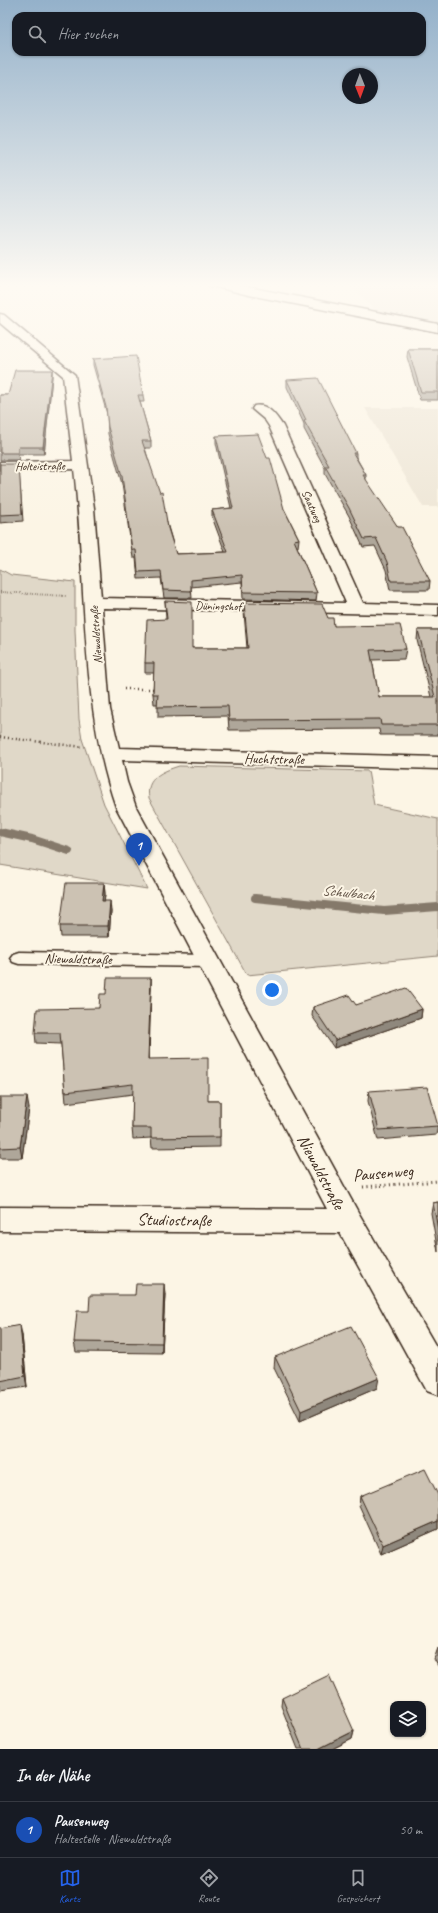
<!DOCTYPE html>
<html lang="de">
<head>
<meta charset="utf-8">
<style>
  body { margin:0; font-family:Caveat,sans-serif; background:#242831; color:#f1f3f6 }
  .controls { position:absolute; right:12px; bottom:12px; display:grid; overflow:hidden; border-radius:8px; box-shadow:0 1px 3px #0004 }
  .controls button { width:36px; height:36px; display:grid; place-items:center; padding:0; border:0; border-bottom:1px solid #363941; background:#171b24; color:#f1f3f6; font:20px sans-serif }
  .compass { position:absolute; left:342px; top:68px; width:36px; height:36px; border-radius:50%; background:#171b24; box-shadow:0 1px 3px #0004; rotate:179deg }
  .you { position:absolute; left:272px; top:990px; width:14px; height:14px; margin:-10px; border:3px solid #fff; border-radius:50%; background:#1a73e8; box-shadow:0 0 0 6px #1a73e833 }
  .badge { display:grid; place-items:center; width:26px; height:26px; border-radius:50%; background:#2563eb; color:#fff; font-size:13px; font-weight:700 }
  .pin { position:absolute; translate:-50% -33px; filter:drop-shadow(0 1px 2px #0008) }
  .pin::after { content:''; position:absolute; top:21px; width:14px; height:12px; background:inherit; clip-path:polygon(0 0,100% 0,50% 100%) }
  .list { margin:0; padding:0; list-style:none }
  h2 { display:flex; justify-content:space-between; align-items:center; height:52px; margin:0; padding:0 16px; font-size:17px }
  h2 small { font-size:13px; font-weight:400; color:#9ea1a6 }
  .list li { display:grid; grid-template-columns:26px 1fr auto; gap:12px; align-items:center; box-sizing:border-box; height:56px; padding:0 16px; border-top:1px solid #363941 }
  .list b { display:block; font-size:15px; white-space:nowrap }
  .list p { margin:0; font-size:13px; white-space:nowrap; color:#9ea1a6 }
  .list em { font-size:13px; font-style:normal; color:#9ea1a6 }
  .icon { flex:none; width:22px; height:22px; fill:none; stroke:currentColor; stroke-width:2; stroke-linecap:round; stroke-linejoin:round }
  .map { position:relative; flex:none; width:438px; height:1749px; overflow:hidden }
  .search { position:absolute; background:#171b24; box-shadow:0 1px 3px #0004; left:12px; right:12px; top:12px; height:44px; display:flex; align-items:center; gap:10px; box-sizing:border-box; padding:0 14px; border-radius:12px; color:#9ea1a6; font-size:15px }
  .sheet { height:108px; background:#171b24 }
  nav { display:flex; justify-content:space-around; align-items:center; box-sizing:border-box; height:56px; border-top:1px solid #363941; background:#171b24; font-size:11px; color:#9ea1a6 }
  nav a { display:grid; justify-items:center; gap:2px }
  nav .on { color:#2563eb }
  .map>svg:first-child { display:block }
</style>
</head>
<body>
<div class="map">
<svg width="438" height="1749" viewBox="0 0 438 1749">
  <rect width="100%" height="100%" fill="#fcf5e5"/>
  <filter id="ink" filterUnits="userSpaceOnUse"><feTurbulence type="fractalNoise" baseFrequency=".025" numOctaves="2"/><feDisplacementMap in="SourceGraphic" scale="8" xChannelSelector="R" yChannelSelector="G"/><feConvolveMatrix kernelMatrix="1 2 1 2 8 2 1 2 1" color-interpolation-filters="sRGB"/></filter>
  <g filter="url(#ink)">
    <path fill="#eee6d6" d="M349,283H438V323L378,314Z
      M365,408H438V507H423Z"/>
    <path fill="#e0d8c8" stroke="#8e8173" d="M0,569L11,575L75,582V630L79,719L82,739L104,804L147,889L0,865Z
      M179,766L368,771L374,805L438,819V956L247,975L149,798C145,778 163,771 179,766Z"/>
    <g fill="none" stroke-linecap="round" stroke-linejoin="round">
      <path stroke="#85796b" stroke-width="8" d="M0,832L32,839L69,851
        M255,898L384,911L438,907"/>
      <g stroke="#3b2a1e" stroke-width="3">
        <path id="lane" d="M19,952L210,955L216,957L219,961L216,965L210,967L19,964L13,962L10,958L13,954Z"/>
      </g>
      <g stroke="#3b2a1e" stroke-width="3">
        <path id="street" d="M207,283H227L438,324V332L249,295L208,285Z
          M0,314L4,315L75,375L94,508L101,598L346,603L269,426L265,420L252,409L254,406C268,403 276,416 283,426L363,603L438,605V615L102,608L110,709L119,748L438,757V769L122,760L127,782L136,807L358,1212L438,1350V1395L427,1391L340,1233L0,1231V1207L327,1209L116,807C79,702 87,581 74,469L0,470V462L73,461L63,376L0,323Z"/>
      </g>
      <path stroke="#3b2a1e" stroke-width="2" stroke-dasharray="0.5 2" stroke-linecap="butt" d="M0,592L67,596"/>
      <path stroke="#3b2a1e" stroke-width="2.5" stroke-dasharray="1 3" stroke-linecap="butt" d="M124,689H154
        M0,737L83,747"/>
      <path stroke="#3b2a1e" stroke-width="3" stroke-dasharray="1 3.5" stroke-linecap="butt" d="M363,1187L438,1181"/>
      <use href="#lane" fill="#fcf5e5" fill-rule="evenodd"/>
      <use href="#street" fill="#fcf5e5" fill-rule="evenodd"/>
    </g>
    <path fill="#afa79a" stroke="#3b2a1e" d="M408,349H438V400H420L407,357Z
      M93,359L143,395L144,402H140L151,441V448H145L176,554L225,552L212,517V510L231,508L216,443V436L284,509L299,539L298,547H297L317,593L316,601L243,599L242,582L191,587L192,598H164L161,578L138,579L136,558H133L122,484L108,434L107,414L93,365Z
      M52,370V377L44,454H18L19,460H0V395H8Z
      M287,380L356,453V457L366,475V480L430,581L429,590H390L386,570L375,546L363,547L349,516L325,474V468L304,429V424L287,387Z
      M0,464L19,471L23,521L0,523Z
      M165,601L192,648H247L244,612V603L328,618L334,626L406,649L404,659L372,660L379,697H431L417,640L418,630H438V735H380L379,729L229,730L228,716L158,717V704H154L153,694L154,673H145V663L166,619Z
      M104,883L105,894L104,901L111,911L109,937H61L60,926Z
      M151,978V988L149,1059L208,1101H220V1147L152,1148L151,1138L133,1139L132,1128L133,1094L66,1103L61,1044L36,1043L35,1033L99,1008L106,994Z
      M356,1005L422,1009L421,1018L334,1048L312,1016L313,1007Z
      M369,1091L438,1126L436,1135L378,1140L368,1101Z
      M0,1097L29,1108L22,1158H0Z
      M438,1202V1252L431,1213L433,1203Z
      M165,1294L162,1353L76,1352L74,1342L89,1311L135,1295Z
      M0,1329L22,1335L27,1387L0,1391Z
      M275,1357L377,1388L300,1421L274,1368Z
      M438,1495V1529L381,1554L359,1505L360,1496Z
      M438,1648V1666L434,1659Z
      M282,1698L354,1731L352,1739L332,1749H298L281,1706Z"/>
    <path fill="#8f887d" stroke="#3b2a1e" d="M52,370V377L44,454L43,447Z
      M104,883L105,894L103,912L102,901Z
      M110,901L111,911L109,937L108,926Z
      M151,978V988L148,1069V1059Z
      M422,1009L421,1018L334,1048L335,1040Z
      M27,1097L29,1108L22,1158L20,1147Z
      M164,1284L165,1294L162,1353V1343Z
      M20,1325L22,1335L27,1387L25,1376Z
      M379,1378L377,1388L300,1421L301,1411Z
      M438,1521V1529L381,1554L383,1545Z
      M354,1731L352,1739L332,1749H318Z"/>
    <path fill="#ccc2b3" stroke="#3b2a1e" d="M408,349H438V392H421Z
      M136,356L143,395H138L151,441H142L160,493L162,492L168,528L176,554L228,552L212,510L233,508L216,436L258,434L267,458H270L284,509L299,539L294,540L317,593L243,592L242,575L191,580V591L163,590L161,571L138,572L136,550H132L122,476L108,427L106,407L93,359Z
      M15,370H52L43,447H18V453H0V395H8Z
      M318,378L356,453H353L366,475H363L398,527H402L430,581H391L387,562L376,538L364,539L349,508L325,466H329L304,421L306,420L287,380Z
      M0,464H19L22,514L0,515Z
      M165,601L192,602V648H248L244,603L322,604L328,618H333L334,626L400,625L406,649L370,650L379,697H435L418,630H438V725H381L380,719L229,720L228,706L157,707L158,694H153L154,663H145L147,620L167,619Z
      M66,883H104L102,901H110L108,926H60Z
      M107,978H151L148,1059L208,1058V1101H220V1137L151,1138V1128H132L133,1084L65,1092L60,1033H35L37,1009L99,1008L100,994H106Z
      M406,988L422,1009L335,1040L313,1007L349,995L356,1005Z
      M427,1087L438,1126L379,1130L369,1091Z
      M0,1097H27L20,1147L0,1148Z
      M438,1202V1230L433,1203Z
      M136,1284H164L162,1343L74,1342L77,1311H89L90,1295H135Z
      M20,1325L25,1376L0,1381V1329Z
      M351,1326L379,1378L301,1411L275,1357Z
      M425,1469L438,1495V1521L383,1545L360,1496Z
      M329,1675L354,1731L318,1749H303L282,1698Z"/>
  </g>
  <linearGradient id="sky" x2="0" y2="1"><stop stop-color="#94b1ca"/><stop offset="0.54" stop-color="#fefaf3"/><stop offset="1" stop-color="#fefaf3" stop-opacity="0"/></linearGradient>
  <rect width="438" height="528" fill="url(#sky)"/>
  <g text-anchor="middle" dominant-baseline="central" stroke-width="4" stroke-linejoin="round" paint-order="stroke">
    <g font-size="12" fill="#3b2a1e" stroke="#fcf5e5">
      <text transform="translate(40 466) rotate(-1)">Holteistraße</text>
      <text transform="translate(312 506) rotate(66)">Saatweg</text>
      <text transform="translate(218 606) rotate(1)">Düningshof</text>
      <text transform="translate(96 635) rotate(-94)">Niewaldstraße</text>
    </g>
    <g font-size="14" fill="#3b2a1e" stroke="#fcf5e5">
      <text transform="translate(274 759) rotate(1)">Huchtstraße</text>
      <text transform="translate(78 959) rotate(1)">Niewaldstraße</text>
    </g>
    <g font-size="15" font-style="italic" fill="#605144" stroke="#fcf5e5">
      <text transform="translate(348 893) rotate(6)">Schulbach</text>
    </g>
    <g font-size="17" fill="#3b2a1e" stroke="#fcf5e5">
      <text transform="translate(321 1172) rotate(62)">Niewaldstraße</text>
      <text transform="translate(383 1173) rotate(-5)">Pausenweg</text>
      <text transform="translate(174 1220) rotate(1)">Studiostraße</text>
    </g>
  </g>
</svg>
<div class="controls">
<button><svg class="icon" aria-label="layers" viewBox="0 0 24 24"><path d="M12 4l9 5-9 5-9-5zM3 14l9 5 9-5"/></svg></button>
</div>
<svg class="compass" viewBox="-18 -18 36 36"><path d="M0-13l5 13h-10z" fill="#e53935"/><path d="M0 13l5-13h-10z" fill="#9ea1a6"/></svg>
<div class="you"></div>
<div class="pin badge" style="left:139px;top:866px;background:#1a4fb4">1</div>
<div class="search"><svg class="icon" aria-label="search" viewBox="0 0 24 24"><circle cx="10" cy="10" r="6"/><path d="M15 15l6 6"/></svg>Hier suchen</div>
</div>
<section class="sheet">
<h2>In der Nähe<small></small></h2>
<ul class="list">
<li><span class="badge" style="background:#1a4fb4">1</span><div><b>Pausenweg</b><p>Haltestelle · Niewaldstraße</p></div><em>50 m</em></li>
</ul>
</section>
<nav>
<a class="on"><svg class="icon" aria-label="map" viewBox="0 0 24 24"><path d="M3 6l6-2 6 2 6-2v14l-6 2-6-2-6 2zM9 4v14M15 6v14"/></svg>Karte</a>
<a><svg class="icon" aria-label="directions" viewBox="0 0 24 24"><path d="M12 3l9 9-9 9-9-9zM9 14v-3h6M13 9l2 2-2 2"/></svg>Route</a>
<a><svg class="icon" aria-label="saved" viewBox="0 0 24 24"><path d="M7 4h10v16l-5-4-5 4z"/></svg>Gespeichert</a>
</nav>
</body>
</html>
